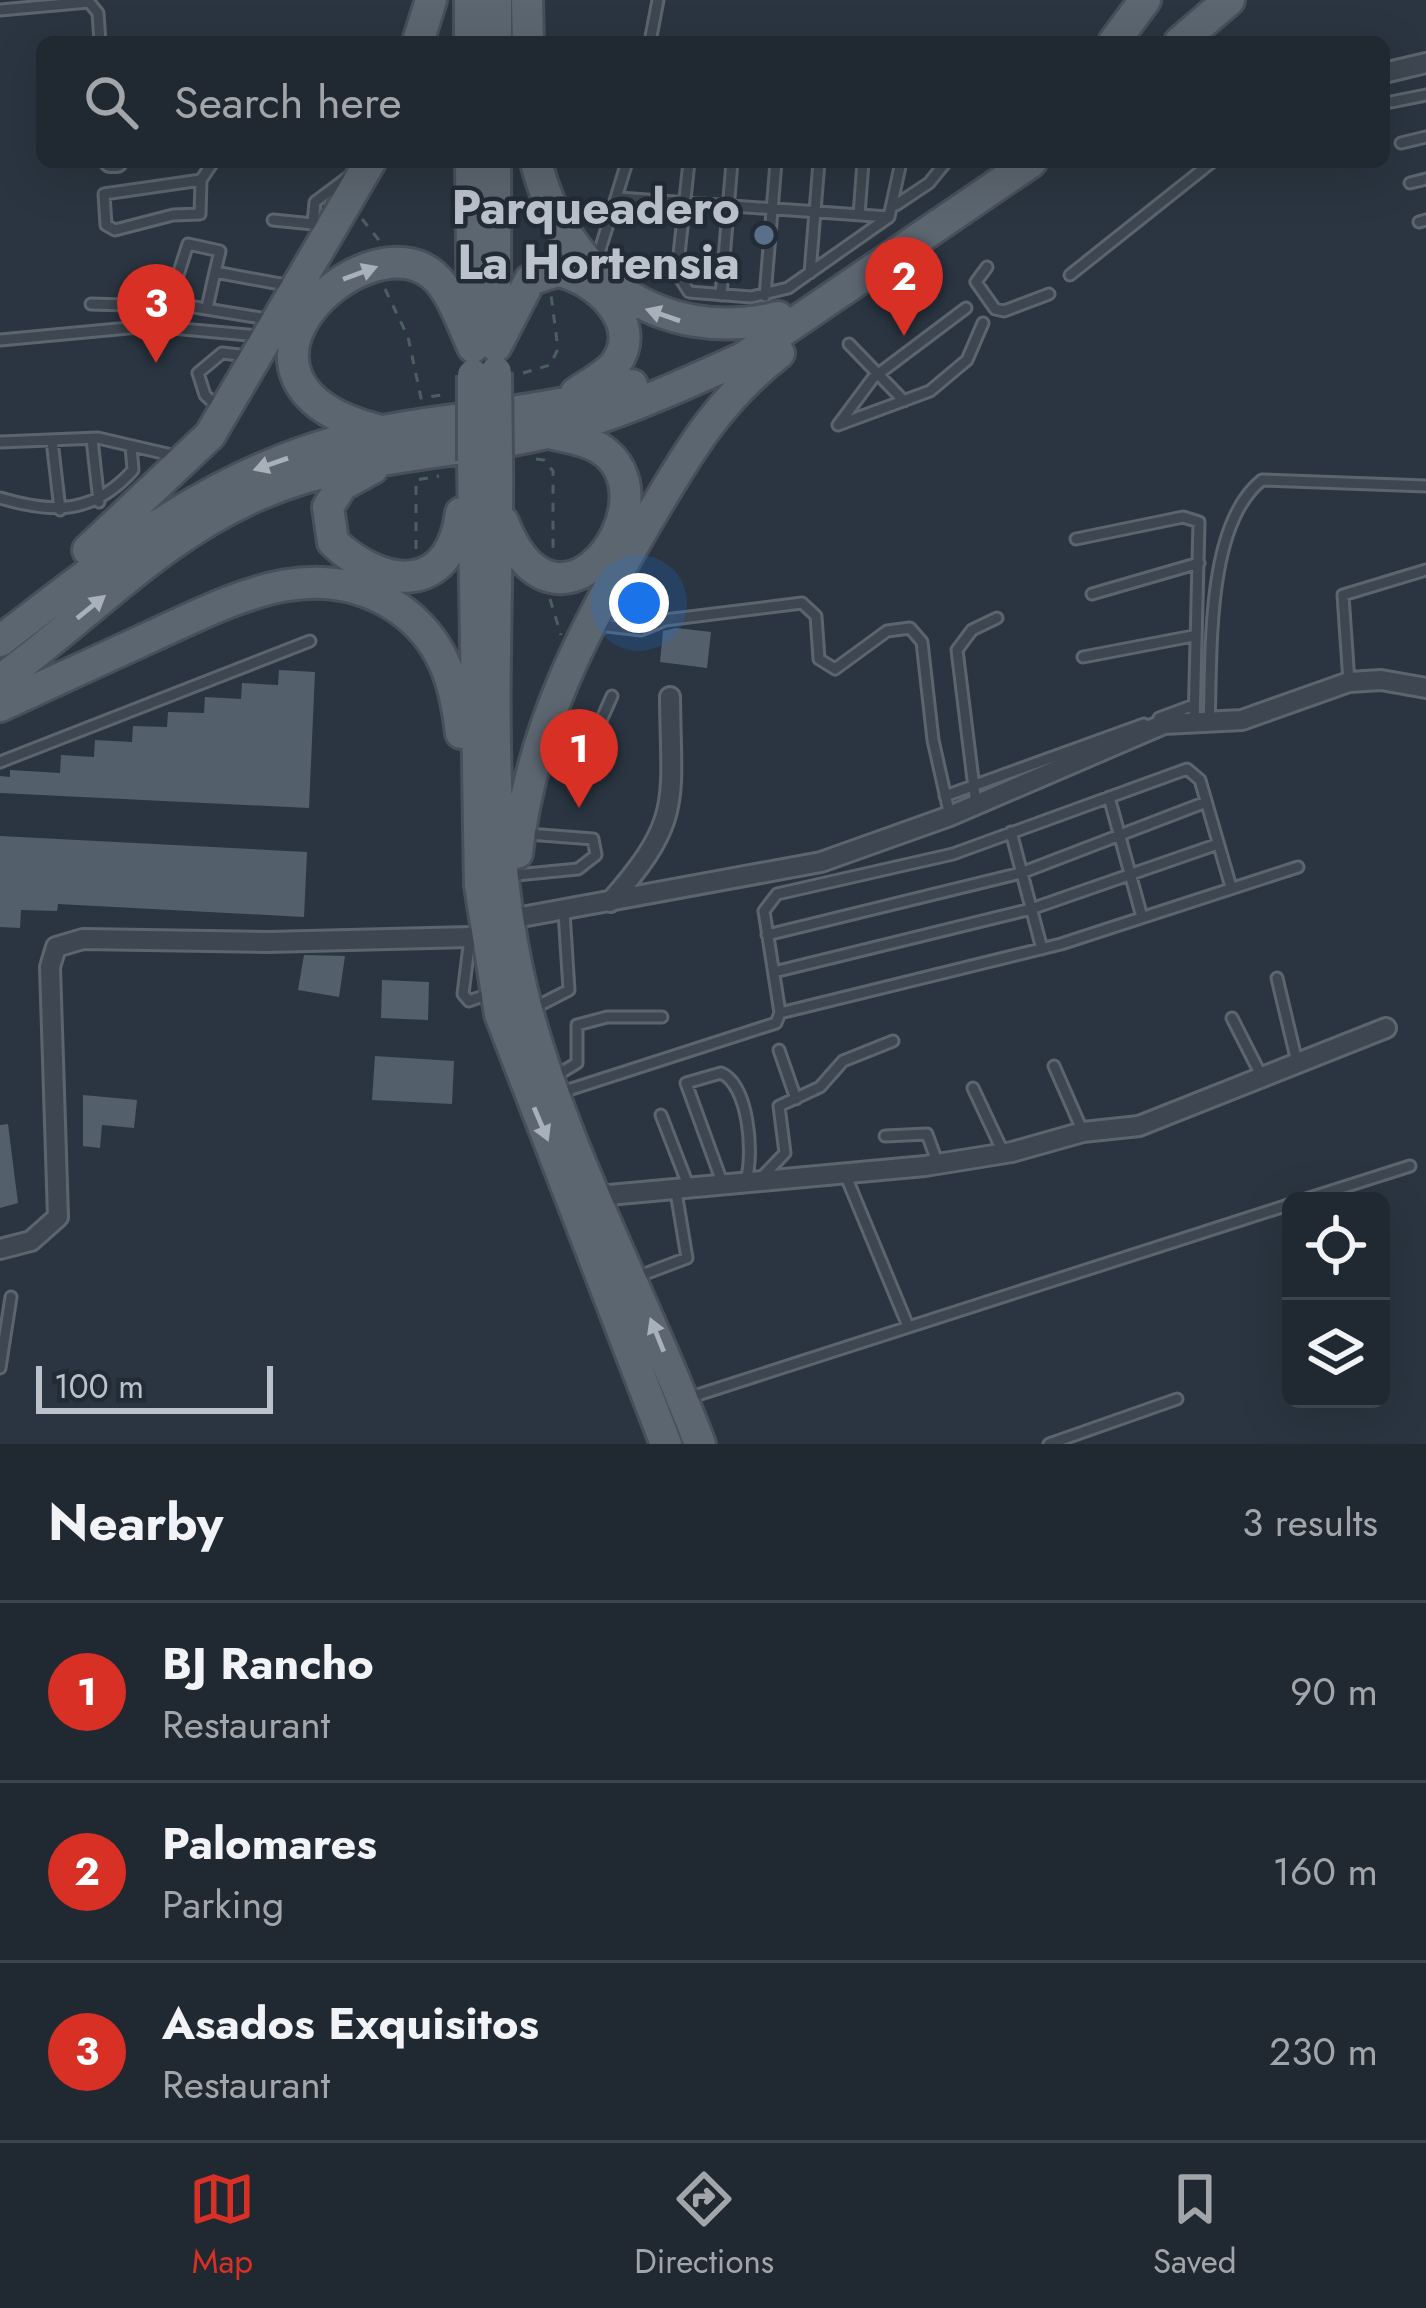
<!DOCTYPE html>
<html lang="en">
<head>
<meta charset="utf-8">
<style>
  body { margin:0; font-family:Jost,sans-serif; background:#283039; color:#f1f3f6 }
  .controls { position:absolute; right:36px; bottom:36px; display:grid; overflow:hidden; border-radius:18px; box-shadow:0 12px 48px #0002 }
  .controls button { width:108px; height:108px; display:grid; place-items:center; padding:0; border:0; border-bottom:3px solid #3d444d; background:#202831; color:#f1f3f6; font:60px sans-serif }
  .scale { position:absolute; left:36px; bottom:30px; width:237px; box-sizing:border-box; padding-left:12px; border:6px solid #bbc2cb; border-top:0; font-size:33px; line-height:42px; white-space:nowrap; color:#bbc2cb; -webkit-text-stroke:9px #222c36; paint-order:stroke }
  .you { position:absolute; left:639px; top:603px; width:42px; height:42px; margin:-30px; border:9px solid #fff; border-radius:50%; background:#1a73e8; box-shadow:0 0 0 18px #1a73e833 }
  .badge { display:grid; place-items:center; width:78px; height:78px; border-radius:50%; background:#d93025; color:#fff; font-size:39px; font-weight:700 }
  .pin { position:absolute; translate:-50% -99px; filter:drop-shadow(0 3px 6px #0008) }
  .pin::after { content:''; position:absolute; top:63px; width:42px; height:36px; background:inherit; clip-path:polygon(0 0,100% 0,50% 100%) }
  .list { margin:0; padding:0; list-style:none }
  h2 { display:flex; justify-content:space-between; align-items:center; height:156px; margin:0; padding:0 48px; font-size:51px }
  h2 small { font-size:39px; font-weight:400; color:#a2a6ab }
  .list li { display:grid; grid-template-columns:78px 1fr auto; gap:36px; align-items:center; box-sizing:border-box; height:180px; padding:0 48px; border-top:3px solid #3d444d }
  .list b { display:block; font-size:45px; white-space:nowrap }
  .list p { margin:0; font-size:39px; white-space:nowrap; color:#a2a6ab }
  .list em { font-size:39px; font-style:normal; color:#a2a6ab }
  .icon { flex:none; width:66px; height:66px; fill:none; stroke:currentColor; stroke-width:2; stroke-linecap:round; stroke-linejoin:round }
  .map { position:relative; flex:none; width:1426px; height:1444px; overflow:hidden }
  .search { position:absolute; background:#202831; box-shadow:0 12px 48px #0002; left:36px; right:36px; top:36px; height:132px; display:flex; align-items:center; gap:30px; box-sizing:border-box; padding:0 42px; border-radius:18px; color:#a2a6ab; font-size:45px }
  .sheet { height:696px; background:#202831 }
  nav { display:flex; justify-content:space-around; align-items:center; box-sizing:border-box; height:168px; border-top:3px solid #3d444d; background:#202831; font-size:33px; color:#a2a6ab }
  nav a { display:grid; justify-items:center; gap:6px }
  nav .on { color:#d93025 }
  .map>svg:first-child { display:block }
</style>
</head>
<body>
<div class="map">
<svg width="1426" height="1444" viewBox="0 0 1426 1444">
  <rect width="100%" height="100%" fill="#2a3541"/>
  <path fill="#53606b" d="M676,628L711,632L707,668L660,662L663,631Z
    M279,670L315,672L309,808L0,793V776L10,777V770L60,773L61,755L94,757L95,740L132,742L133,726L167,727L168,712L204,713L205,697L241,699L242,683L278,685Z
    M0,836L307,852L304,917L58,904L57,911L21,910L20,928L0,927Z
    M304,955L345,956L339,997L298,990Z
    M382,980L429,982L428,1020L381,1018Z
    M375,1056L454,1061L452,1104L372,1100Z
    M83,1095L137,1100L134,1128L102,1125L100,1148L83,1146Z
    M8,1124L18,1203L0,1208V1125Z"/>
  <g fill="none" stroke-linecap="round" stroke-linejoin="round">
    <g stroke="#5c656e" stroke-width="15">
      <path id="service" d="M0,10L89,2L98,13L100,42
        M650,42L658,0
        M1391,102L1426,95
        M1401,143L1426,137
        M689,162L677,273L689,292L751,297L788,288L889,217
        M201,180L104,194L106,225L115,230L173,215L200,214L201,180L213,162
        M1410,183L1426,179
        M619,198L889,217L901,162
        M896,205L929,183L946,162
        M859,215L863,162
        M273,220L313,224
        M1419,222L1426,220
        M324,229L313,224L315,202L351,175
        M596,263L627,162
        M987,267L976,282L995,309L1004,311L1049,294
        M810,273L819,162
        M1070,275L1212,162
        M721,295L732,162
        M765,296L776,162
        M91,304L194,307L273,320
        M168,306L188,244L220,251L215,272
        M207,308L215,272L291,286
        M966,308L873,378L838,425L930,391L967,360L983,323
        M0,340L150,326L258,336
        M849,344L904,401
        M221,410L205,395L198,373L222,353L248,356
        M92,439L99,502
        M52,440L60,510
        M0,442L98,438L180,457
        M0,498C54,514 94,514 133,470L131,446
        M1076,539L1183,517L1199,522L1194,723
        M1092,594L1199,563
        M598,625L641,630L665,620L802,603L816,616L819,659L835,669L887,631L910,628L922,642L933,740L950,816
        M1083,657L1193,636
        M1349,682L1343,595L1426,570
        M553,715L600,723L612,696
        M1159,718L1194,705
        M1209,723C1212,655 1205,525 1262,480L1426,486
        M0,762L310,641
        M945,796L1144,724
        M1109,797L1142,917
        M976,804L957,650L972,630L997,618
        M1011,832L1042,949
        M516,875L578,869L596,855L593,839L528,834
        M767,935L1021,873L1206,802
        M470,938L463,994L469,1001L486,995
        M774,972L1031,909L1218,844
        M1277,978L1297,1062
        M532,1009L569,990L564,912
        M780,1013L1061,944L1298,867
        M1232,1018L1262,1077
        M779,1050L796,1099
        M1054,1066L1083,1132
        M552,1078L577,1063V1025L607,1017H662
        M973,1088L1004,1154
        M559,1093L776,1023L780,1013L764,911L777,894L953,854L1187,769L1200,780L1231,887
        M661,1115L688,1185
        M885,1136L927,1134L938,1164
        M845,1174L908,1326
        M762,1177L785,1153L779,1106L820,1087L843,1061L893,1041
        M722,1182L686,1083L721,1073C749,1085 754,1154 746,1180
        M1300,1201L1410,1166
        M634,1278L687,1258L675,1186
        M0,1368L11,1297
        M685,1399L1291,1204
        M1049,1444L1177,1399"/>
    </g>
    <g stroke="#5c656e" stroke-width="24">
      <path id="minor" d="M1384,73L1426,63
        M110,162H117
        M610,902C683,819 671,803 670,697
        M516,918L821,862L950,816L1164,724L1242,720L1349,682L1381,680L1426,688
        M598,1196L925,1166L1012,1152L1083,1132L1139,1126L1386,1028
        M0,1249L31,1241L58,1217L50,967L56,947L83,939L267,942L471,937"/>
    </g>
    <g stroke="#47505a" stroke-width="36">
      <path id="primary" d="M470,0V42
        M527,0L528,42
        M418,42L431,0
        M496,42V0
        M1114,42L1145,0
        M1180,42L1229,0
        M471,162L473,336
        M495,162V330
        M536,162C564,276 663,346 778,317
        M496,346L530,280L557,271C594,277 645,322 616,363C607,375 589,384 576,393
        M377,430C190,381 363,217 433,275C452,291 462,324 473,347
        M473,461L480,885L500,1014L666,1444
        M497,461C499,642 479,837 528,1014C569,1161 646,1301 700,1444
        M373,468L342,485L328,507L333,542C384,590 450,595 461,513
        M503,522C557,660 671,507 606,453C591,440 565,437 545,432
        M88,550L210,435L370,162
        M0,641C106,560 204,479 336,442C432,415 537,418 632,385
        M0,680C87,618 160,536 260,494C345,457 438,455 528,437C603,422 674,389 743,358L1031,162
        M0,706C50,683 100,660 150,637C230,601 315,552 398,608C443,639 455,681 461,733
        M517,853C531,730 582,632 644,527C685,458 714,404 779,353"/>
    </g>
    <path stroke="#4c5f60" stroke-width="3" stroke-dasharray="9 9" stroke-linecap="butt" d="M362,219L382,244
      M385,289L408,337L421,398L442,395
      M523,373L550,365L558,349L551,295
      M536,459L544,460L553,471V553
      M416,549V480L439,476
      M550,599L561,635"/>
    <use href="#service" stroke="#3e4751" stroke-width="9"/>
    <use href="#minor" stroke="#3e4751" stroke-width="18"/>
    <use href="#primary" stroke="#5c6670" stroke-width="30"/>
    <g stroke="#47505a" stroke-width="36" stroke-linecap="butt">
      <path id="primary-bridge" d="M496,372L497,461
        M473,375V461"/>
    </g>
    <use href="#primary-bridge" stroke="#5c6670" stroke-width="30"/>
  </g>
  <defs><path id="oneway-solid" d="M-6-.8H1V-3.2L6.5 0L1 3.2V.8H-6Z" transform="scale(3)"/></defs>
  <g fill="#a8b0b9">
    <use href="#oneway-solid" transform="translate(360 273) rotate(-20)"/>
    <use href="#oneway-solid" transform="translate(663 315) rotate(-161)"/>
    <use href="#oneway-solid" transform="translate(271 464) rotate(161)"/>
    <use href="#oneway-solid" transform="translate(91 607) rotate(-39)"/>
    <use href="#oneway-solid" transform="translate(541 1124) rotate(67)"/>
    <use href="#oneway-solid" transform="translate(657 1335) rotate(-112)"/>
  </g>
  <circle fill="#5c6f8a" stroke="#222c36" stroke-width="4.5" cx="764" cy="235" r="12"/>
  <g text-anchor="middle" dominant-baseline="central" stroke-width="9" stroke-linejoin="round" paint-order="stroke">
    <g font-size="48" font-weight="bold" fill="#bbc2cb" stroke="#222c36" text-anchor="end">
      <text x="740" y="207">Parqueadero<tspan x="740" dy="55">La Hortensia</tspan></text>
    </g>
  </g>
</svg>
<div class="controls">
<button><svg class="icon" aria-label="locate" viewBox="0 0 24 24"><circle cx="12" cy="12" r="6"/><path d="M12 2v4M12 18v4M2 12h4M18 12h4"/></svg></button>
<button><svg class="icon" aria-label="layers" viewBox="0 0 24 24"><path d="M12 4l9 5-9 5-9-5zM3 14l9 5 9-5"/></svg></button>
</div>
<div class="scale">100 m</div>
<div class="you"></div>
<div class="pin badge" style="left:579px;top:808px">1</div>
<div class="pin badge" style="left:904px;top:336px">2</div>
<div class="pin badge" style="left:156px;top:363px">3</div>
<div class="search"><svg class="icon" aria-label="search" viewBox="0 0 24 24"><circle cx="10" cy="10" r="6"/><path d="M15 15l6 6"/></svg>Search here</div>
</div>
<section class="sheet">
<h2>Nearby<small>3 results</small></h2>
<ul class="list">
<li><span class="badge">1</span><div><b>BJ Rancho</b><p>Restaurant</p></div><em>90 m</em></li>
<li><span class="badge">2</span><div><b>Palomares</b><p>Parking</p></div><em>160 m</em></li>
<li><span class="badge">3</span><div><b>Asados Exquisitos</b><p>Restaurant</p></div><em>230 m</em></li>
</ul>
</section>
<nav>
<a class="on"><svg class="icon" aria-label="map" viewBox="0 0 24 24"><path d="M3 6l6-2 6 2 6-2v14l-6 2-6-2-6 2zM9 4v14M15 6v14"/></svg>Map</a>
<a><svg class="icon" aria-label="directions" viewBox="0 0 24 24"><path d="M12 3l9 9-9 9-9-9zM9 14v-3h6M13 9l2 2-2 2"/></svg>Directions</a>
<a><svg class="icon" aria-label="saved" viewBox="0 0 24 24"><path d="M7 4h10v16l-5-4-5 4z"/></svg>Saved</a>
</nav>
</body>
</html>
